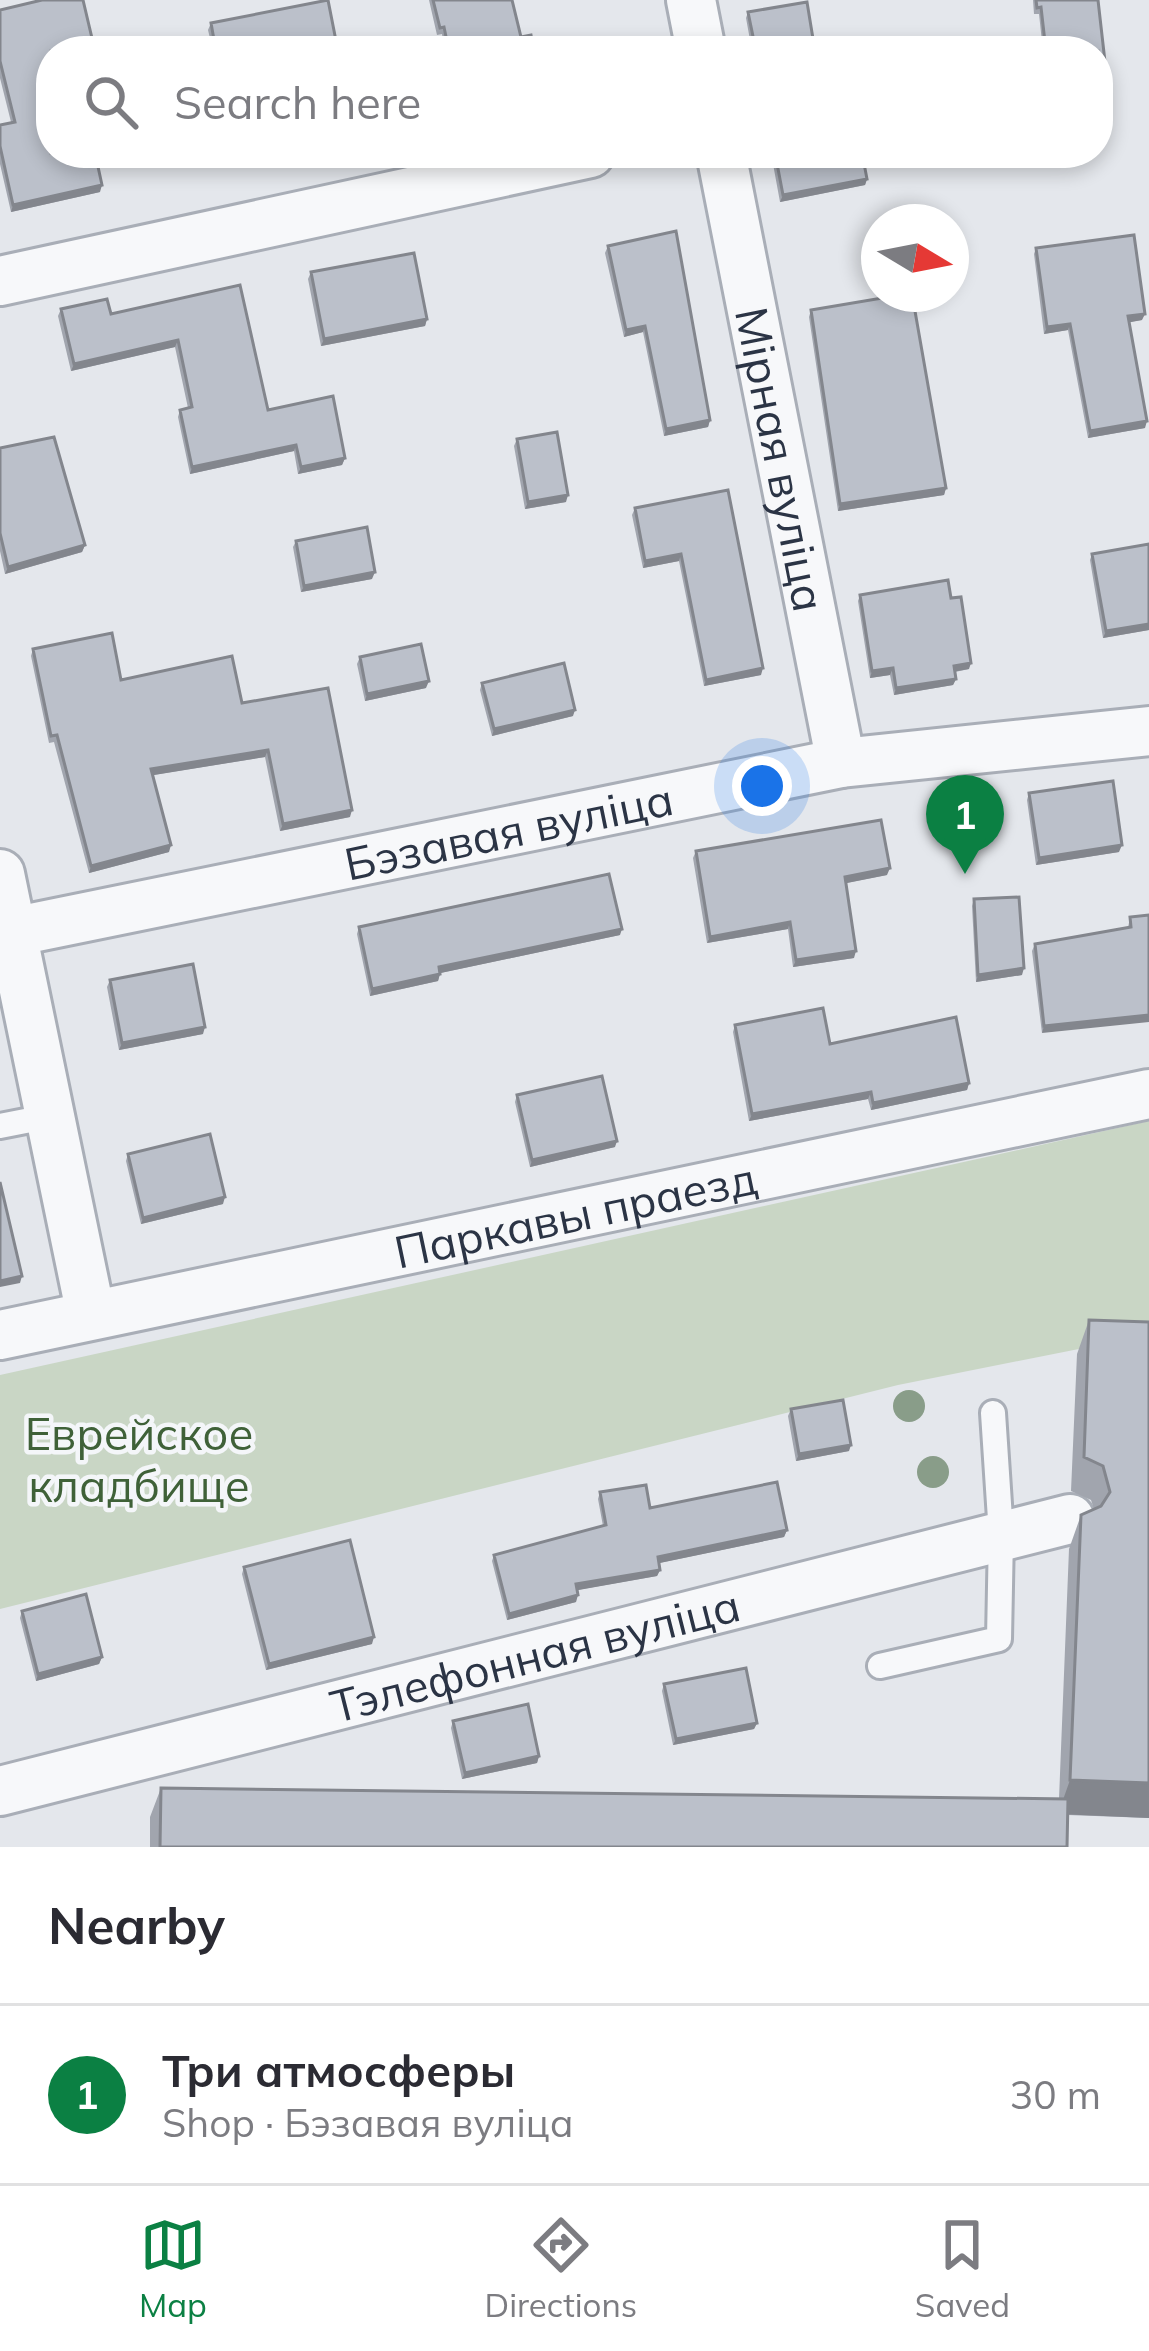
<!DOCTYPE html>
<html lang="en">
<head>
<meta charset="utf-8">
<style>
  body { margin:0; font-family:Mulish,sans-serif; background:#f7f7f7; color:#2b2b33 }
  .compass { position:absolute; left:861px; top:204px; width:108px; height:108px; border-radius:50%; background:#fff; box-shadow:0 6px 18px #0003; rotate:100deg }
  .you { position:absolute; left:762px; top:786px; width:42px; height:42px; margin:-30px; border:9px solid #fff; border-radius:50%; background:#1a73e8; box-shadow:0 0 0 18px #1a73e833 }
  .badge { display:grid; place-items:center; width:78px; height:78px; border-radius:50%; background:#0b8043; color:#fff; font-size:39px; font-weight:700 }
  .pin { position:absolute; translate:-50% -99px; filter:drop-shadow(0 3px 6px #0008) }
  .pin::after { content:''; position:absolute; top:63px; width:42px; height:36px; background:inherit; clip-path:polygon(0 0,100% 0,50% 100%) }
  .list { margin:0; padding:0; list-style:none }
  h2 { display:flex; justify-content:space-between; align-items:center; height:156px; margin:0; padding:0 48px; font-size:51px }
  h2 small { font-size:39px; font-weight:400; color:#7c7c81 }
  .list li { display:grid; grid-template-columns:78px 1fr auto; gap:36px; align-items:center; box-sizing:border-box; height:180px; padding:0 48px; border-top:3px solid #e1e1e2 }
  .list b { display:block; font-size:45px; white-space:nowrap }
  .list p { margin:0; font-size:39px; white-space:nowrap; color:#7c7c81 }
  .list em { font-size:39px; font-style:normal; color:#7c7c81 }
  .icon { flex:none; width:66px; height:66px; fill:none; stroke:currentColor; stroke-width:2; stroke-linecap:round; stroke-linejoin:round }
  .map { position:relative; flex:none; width:1149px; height:1847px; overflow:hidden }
  .search { position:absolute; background:#fff; box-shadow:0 6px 18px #0003; left:36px; right:36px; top:36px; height:132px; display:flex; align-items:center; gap:30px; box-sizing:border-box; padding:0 42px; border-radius:48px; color:#7c7c81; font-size:45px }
  .sheet { height:336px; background:#fff }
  nav { display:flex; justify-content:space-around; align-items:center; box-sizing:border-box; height:168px; border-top:3px solid #e1e1e2; background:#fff; font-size:33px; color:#7c7c81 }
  nav a { display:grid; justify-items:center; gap:6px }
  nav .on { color:#0b8043 }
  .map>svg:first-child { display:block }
</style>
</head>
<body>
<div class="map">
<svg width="1149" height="1847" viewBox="0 0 1149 1847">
  <rect width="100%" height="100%" fill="#e4e7ec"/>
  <path fill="#c9d6c5" d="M1149,1121V1335L898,1385L0,1609V1375Z"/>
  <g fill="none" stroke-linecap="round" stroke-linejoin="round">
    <g stroke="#a9aeb7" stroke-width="30">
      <path id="service" d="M0,1126L51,1116
        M880,1666L999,1639L1001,1534L993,1413"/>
    </g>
    <g stroke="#a9aeb7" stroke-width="54">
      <g id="minor">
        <path d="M691,0L701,51"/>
        <path id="s1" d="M721,153L841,763"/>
        <path d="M0,281L590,153"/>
        <path d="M0,874L91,1315"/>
        <path id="s2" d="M12,932L841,763L1149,731"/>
        <path id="s3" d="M0,1335L1149,1094"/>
        <path id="s4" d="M0,1791L1070,1519"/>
      </g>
    </g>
    <use href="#service" stroke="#f7f8fa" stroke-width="24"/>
    <use href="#minor" stroke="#f7f8fa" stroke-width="48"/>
  </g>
  <g fill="#899d89">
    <circle cx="909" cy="1406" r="16"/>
    <circle cx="933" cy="1472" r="16"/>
  </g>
  <path fill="#a1a5ae" d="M429,0H512L521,37L534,51H445L442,34L437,35Z
    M1033,0H1098L1108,113L1098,51H1043L1039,14H1034Z
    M0,10L51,51L100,192L11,212L0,164V125L11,122L0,78Z
    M748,12L815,51H752L746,18Z
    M211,23L338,51H213L208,30Z
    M771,153H862L867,179L865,185L780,202Z
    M608,246L710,420L708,427L664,436L643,332L624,337L605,253Z
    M1036,248L1142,320L1129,322L1145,428L1088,438L1068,330L1044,334L1034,254Z
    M311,272L427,319L425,326L321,346L308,279Z
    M240,285L268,410L345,458L342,465L298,474L294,451L190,474L178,417L180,410L188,408L175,347L71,371L58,316L61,309L111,314Z
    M811,310L946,488L944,495L838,511L809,317Z
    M517,439L566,502L525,509L514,446Z
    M0,448L85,545L82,552L5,574L0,551Z
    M728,490L761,675L704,686L679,561L643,568L632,515L635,508Z
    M296,541L372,579L301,592L293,547Z
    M1149,544V630L1103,638L1090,560L1092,554Z
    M860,595L951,598L969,669L955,672L956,679L953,685L894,695L890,675L870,678L858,601Z
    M33,649L121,680L242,703L350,817L280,831L265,757L153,775L169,852L89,873L54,742L49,743L31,656Z
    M360,657L426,688L365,701L357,664Z
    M482,683L573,716L492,736L480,690Z
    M1029,793L1119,852L1036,865L1027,800Z
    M696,851L887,875L846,883L854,958L793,967L788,929L707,943L693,858Z
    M974,899L1022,975L976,982L972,906Z
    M1149,915L1042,1033L1032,951L1035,944L1128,928L1130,917Z
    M359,927L620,935L440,973L438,981L370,996L357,934Z
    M110,980L203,1034L119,1050L107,987Z
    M735,1025L830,1044L969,1083L967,1090L871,1110L868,1099L749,1121L733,1032Z
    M517,1095L615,1147L530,1167L515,1102Z
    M128,1154L223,1204L141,1224L126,1161Z
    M1089,1320L1149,1322V1818L1068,1815L1067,1847H150V1817L161,1788L1059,1799L1069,1549L1081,1515L1094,1509L1091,1500L1071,1491L1077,1354Z
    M791,1409L849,1451L796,1461L788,1416Z
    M600,1492L650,1508L787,1530L784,1537L659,1563L660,1570L657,1576L577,1590L576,1602L507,1620L492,1561L494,1555L603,1526L598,1499Z
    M244,1567L372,1644L266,1670L242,1574Z
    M22,1611L102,1657L99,1664L36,1681L20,1618Z
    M664,1684L757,1723L754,1729L673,1745L662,1691Z
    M453,1721L539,1756L537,1763L462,1779L451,1728Z"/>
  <path fill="#83868d" d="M1110,106L1108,113L1098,114V107Z
    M255,153H286L236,163L239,156Z
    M867,179L865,185L780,202L783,195Z
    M102,185L100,192L11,212L13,205Z
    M1145,314L1142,320L1126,323L1128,316Z
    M427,319L425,326L321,346L324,339Z
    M1070,324L1068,330L1044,334L1047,327Z
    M645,326L643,332L624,337L626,330Z
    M178,340L175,347L71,371L74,364Z
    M710,420L708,427L664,436L666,429Z
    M1147,421L1145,428L1088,438L1090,431Z
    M296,445L294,451L190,474L192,467Z
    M345,458L342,465L298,474L301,467Z
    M946,488L944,495L838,511L840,504Z
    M568,495L566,502L525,509L528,502Z
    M85,545L82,552L5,574L8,567Z
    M681,554L679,561L643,568L645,561Z
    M375,572L372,579L301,592L304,586Z
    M1149,624V630L1103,638L1106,631Z
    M971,663L969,669L952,672L954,666Z
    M763,668L761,675L704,686L706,680Z
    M893,668L890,675L870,678L872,671Z
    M956,679L953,685L894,695L896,688Z
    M429,681L426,688L365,701L367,694Z
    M575,710L573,716L492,736L494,729Z
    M268,750L265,757L148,776L151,769Z
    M352,810L350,817L280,831L283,824Z
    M171,845L169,852L89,873L91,866Z
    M1122,845L1119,852L1036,865L1039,858Z
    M890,868L887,875L842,884L845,877Z
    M790,922L788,929L707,943L710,937Z
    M622,929L620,935L436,974L439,967Z
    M856,951L854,958L793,967L796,960Z
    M1024,968L1022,975L976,982L978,975Z
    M440,974L438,981L370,996L372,989Z
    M1149,1015V1022L1042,1033L1044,1026Z
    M205,1027L203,1034L119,1050L122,1043Z
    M969,1083L967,1090L871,1110L873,1103Z
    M871,1092L868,1099L749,1121L752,1114Z
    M617,1141L615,1147L530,1167L532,1160Z
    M225,1197L223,1204L141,1224L143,1218Z
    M22,1276L20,1283L0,1287V1281Z
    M851,1445L849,1451L796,1461L799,1454Z
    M787,1530L784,1537L655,1564L658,1557Z
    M660,1570L657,1576L573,1591L576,1584Z
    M578,1595L576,1602L507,1620L509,1614Z
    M374,1637L372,1644L266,1670L269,1664Z
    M102,1657L99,1664L36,1681L38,1674Z
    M757,1723L754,1729L673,1745L676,1739Z
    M539,1756L537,1763L462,1779L465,1773Z
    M1070,1780L1149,1783V1818L1058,1814Z"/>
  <path fill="#bbc0ca" stroke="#83868d" stroke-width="3" d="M42,0H83L95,51H51V153H95L102,185L13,205L0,146V125L15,122L0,61V10Z
    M328,0L338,51H216L211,23Z
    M433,0H512L521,37L531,35L534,51H449L444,27L440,28Z
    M1036,0H1098L1110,106L1098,107V51H1046L1041,7L1037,8Z
    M807,2L815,51H756L748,12Z
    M775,153H862L867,179L783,195Z
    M676,231L710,420L666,429L645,326L626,330L608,246Z
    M1134,235L1145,314L1128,316L1147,421L1090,431L1070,324L1047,327L1036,248Z
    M414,253L427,319L324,339L311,272Z
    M240,285L268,410L333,396L345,458L301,467L296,445L192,467L180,410L192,407L178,340L74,364L61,309L107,299L111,314Z
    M906,294H912L946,488L840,504L811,310Z
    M557,432L568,495L528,502L517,439Z
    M54,437L85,545L8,567L0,533V448Z
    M728,490L763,668L706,680L681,554L645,561L635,508Z
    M367,527L375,572L304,586L296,541Z
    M1149,544V624L1106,631L1092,554Z
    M948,580L951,598L961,597L971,663L954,666L956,679L896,688L893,668L872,671L860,595Z
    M112,633L121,680L232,656L242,703L328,688L352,810L283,824L268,750L151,769L171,845L91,866L57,735L51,736L33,649Z
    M421,644L429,681L367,694L360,657Z
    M564,663L575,710L494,729L482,683Z
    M1113,781L1122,845L1039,858L1029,793Z
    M881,820L890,868L845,877L856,951L796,960L790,922L710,937L696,851Z
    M609,874L622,929L439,967L440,974L372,989L359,927Z
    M1019,897L1024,968L978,975L974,899Z
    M1149,915V1015L1044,1026L1035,944L1131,927L1130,917Z
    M193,964L205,1027L122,1043L110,980Z
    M823,1008L830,1044L956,1017L969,1083L873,1103L871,1092L752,1114L735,1025Z
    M602,1076L617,1141L532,1160L517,1095Z
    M210,1134L225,1197L143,1218L128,1154Z
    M0,1182L22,1276L0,1281Z
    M1089,1320L1149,1322V1783L1070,1780L1081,1515L1101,1506L1110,1492L1103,1466L1084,1457Z
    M843,1400L851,1445L799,1454L791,1409Z
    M777,1482L787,1530L658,1557L660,1570L576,1584L578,1595L509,1614L494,1555L606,1525L600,1492L646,1485L650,1508Z
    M350,1540L374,1637L269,1664L244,1567Z
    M86,1594L102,1657L38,1674L22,1611Z
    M746,1668L757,1723L676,1739L664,1684Z
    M528,1704L539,1756L465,1773L453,1721Z
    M161,1788L1068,1799L1067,1847H160Z"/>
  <g text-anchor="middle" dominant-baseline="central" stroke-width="9" stroke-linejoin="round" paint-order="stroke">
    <g font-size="45" fill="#2b3445" stroke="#f4f6f9">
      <text stroke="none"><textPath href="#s1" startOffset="312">Мірная вуліца</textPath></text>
      <text stroke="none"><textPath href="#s2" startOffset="507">Бэзавая вуліца</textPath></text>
      <text stroke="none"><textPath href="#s3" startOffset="588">Паркавы праезд</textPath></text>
      <text stroke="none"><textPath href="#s4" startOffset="552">Тэлефонная вуліца</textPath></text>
    </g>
    <g font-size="45" fill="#3f6138" stroke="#f4f6f9">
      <text x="139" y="1433">Еврейское<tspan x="139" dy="52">кладбище</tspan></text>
    </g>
  </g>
</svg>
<svg class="compass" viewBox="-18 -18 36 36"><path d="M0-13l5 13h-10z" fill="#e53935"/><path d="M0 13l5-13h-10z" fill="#7c7c81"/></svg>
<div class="you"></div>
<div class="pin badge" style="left:965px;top:874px">1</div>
<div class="search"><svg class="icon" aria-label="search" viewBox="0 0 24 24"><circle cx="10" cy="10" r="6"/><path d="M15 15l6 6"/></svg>Search here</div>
</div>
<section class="sheet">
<h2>Nearby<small></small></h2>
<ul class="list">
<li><span class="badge">1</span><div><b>Три атмосферы</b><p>Shop · Бэзавая вуліца</p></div><em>30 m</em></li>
</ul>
</section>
<nav>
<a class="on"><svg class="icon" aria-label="map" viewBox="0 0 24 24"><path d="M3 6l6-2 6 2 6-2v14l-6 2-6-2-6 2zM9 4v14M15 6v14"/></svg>Map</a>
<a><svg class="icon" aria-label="directions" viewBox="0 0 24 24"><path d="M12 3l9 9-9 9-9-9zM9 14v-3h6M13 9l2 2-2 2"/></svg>Directions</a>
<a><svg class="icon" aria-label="saved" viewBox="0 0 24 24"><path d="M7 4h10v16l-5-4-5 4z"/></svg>Saved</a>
</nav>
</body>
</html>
